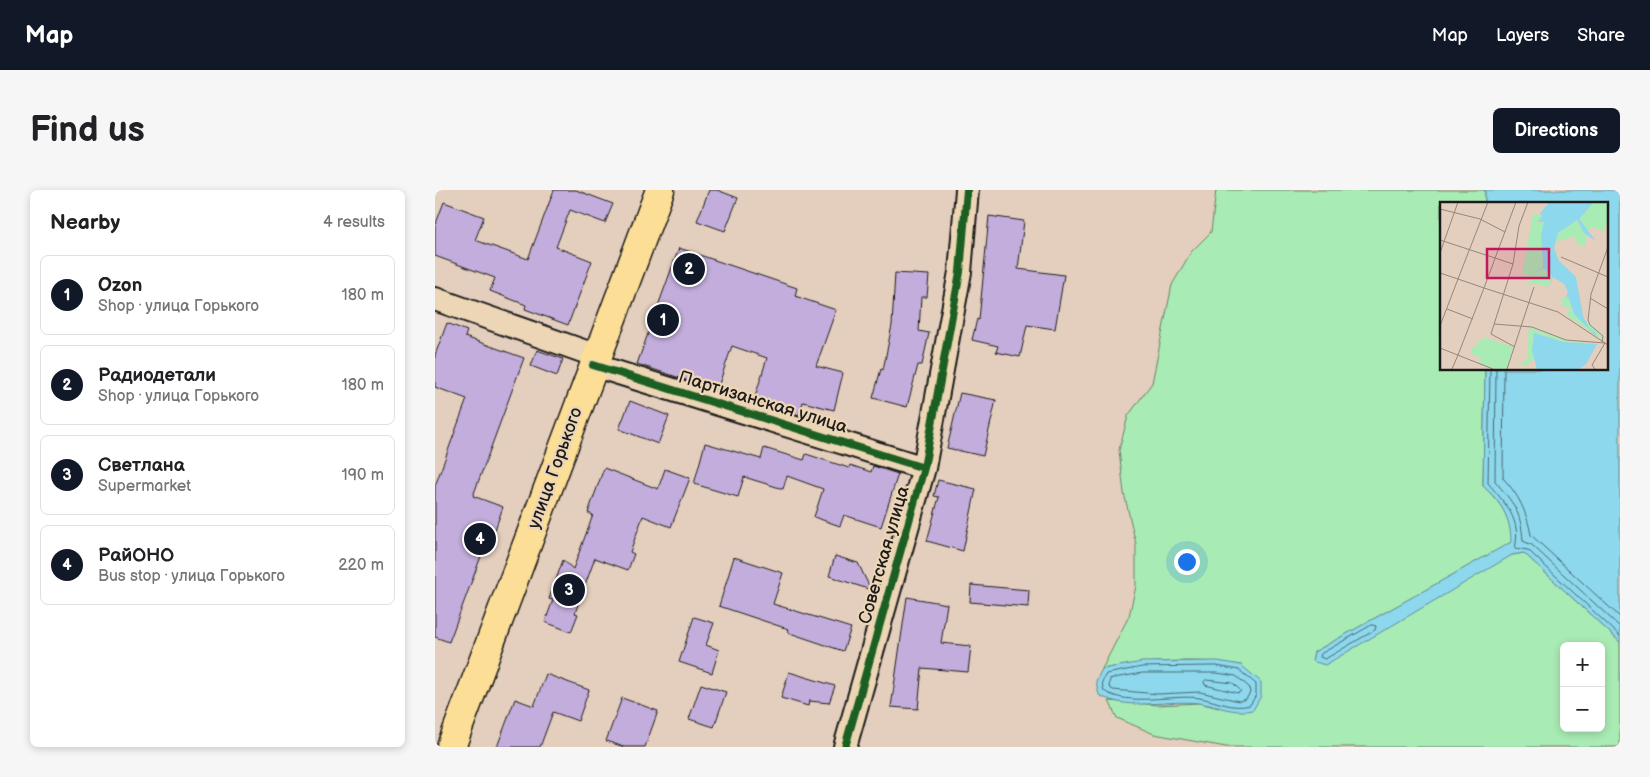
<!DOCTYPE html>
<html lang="en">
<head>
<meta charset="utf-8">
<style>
  body { margin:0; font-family:"Balsamiq Sans",sans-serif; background:#f6f6f6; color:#202124 }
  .controls { position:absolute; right:15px; bottom:15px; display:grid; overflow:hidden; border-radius:8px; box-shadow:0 2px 8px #0003 }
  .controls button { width:45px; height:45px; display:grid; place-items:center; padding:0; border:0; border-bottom:1px solid #e0e0e0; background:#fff; color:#202124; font:25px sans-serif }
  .you { position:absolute; left:751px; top:371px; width:18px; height:18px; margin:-12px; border:4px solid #fff; border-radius:50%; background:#1a73e8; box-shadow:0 0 0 8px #1a73e833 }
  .badge { display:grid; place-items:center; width:32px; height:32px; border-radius:50%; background:#111827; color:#fff; font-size:16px; font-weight:700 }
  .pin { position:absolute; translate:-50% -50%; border:2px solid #fff; box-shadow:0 1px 5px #0006 }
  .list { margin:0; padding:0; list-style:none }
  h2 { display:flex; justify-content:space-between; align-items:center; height:65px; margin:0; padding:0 20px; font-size:21px }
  h2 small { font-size:16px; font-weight:400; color:#757577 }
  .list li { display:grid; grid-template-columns:32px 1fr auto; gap:15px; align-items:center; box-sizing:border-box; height:80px; margin:0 10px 10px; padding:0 10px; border:1px solid #e0e0e0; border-radius:8px }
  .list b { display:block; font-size:19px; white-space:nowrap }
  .list p { margin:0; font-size:16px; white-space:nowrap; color:#757577 }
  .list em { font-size:16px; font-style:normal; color:#757577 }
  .map { position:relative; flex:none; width:1185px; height:557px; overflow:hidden; border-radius:8px }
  header { display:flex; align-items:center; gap:30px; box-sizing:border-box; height:70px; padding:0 25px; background:#111827; color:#fff }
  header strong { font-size:24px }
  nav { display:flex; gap:28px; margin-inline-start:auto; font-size:18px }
  .intro { display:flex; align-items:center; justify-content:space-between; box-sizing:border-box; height:120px; padding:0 30px }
  h1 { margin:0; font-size:35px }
  .button { padding:12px 22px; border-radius:8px; background:#111827; color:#fff; font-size:18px; font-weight:700 }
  main { display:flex; gap:30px; padding:0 30px }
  aside { flex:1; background:#fff; border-radius:8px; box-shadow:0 2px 8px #0003 }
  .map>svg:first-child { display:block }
</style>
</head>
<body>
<header>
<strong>Map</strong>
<nav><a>Map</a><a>Layers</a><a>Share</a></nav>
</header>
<div class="intro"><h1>Find us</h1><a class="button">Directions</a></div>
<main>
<aside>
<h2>Nearby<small>4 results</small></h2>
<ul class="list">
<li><span class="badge">1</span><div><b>Ozon</b><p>Shop · улица Горького</p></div><em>180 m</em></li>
<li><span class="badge">2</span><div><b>Радиодетали</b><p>Shop · улица Горького</p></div><em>180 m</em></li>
<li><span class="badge">3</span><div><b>Светлана</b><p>Supermarket</p></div><em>190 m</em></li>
<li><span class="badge">4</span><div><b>РайОНО</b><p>Bus stop · улица Горького</p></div><em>220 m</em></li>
</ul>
</aside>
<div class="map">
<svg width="1185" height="557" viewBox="0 0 1185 557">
  <rect width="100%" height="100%" fill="#e4cebd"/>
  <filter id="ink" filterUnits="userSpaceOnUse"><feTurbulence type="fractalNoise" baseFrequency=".02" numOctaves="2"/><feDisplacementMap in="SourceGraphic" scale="10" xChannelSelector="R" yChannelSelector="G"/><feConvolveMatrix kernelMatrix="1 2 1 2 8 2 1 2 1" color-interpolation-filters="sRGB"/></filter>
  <g filter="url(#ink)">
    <path fill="#a9ebb4" stroke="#628468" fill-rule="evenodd" d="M781,0H1050V14H1006V179H1050L1048,296C1066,313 1076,327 1077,352L879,462L1077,365L1089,363L1185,452V557H791L719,544L682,528L674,511L723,515L764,513L784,518L806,475C760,468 713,471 667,479L694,426L701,396V354L689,303L684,260L693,226L717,193L737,95L756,62L776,42ZM1129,456H1166V538H1129Z"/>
    <path fill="#8dd8ed" stroke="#608d99" d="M1050,0H1185V452L1089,363L1077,365L890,475L877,471L879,462L1076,352C1076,328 1066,312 1048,296L1050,179H1171V14H1050Z
      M783,471L806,475L826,492V506L818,520C798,524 784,516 764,513C732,509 695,522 664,505L661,491L667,479L707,472Z"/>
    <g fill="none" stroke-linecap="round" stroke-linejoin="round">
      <path stroke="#496770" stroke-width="1" d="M1055,179L1053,293C1070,313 1087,330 1080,358L1093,360L1185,446
        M1061,179L1060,291C1078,313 1086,320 1088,351L1097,355L1185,437
        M1069,179L1068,288C1084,305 1092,323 1096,345L1185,427
        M937,435L941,436L940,440L890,469L885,467L886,464Z
        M782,476L804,480L821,494V505L815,515C798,520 782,511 765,508C738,504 693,517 669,501L667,492L671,484L707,477Z
        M708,483H782L801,486L814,497L815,503L811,509L804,511L765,502L723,504L678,500L674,497L675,489Z
        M771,490L798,493L806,501L803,503L770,495L769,492Z"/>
    </g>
    <path fill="#c2addc" stroke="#1c1c1c" d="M119,0H141L178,14L170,33L135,20L121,57L157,71L133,135L90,119L91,115L55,101L60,88L0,66V36L9,12L49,27L40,50L93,69Z
      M274,0H282L303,8L290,41L262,31Z
      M554,26L589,31L583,79L629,85L620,139L592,135L585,167L561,162L563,156L537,150L542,129L544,130Z
      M244,58L362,98L360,106L401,120L381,176L408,183L399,220L368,212L364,225L319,210L332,168L297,156L282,200L202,174Z
      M460,83L494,85L492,107H486L484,141L494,143L487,175H483L472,217L438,208L446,179L448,180L457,135Z
      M12,133L32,141L30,147L89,168L38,306L68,317L52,362L48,361L14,452L0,447V296L32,209L0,197V165Z
      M102,160L128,169L122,186L96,176Z
      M525,203L561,210L548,266L512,258Z
      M195,211L234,226L223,254L184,239Z
      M270,253L326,269L329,258L369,270L371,264L414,278L415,275L436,282L438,276L463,284L446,337L409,325L405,336L379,327L388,299L352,286L348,299L309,287L303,307L259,294Z
      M169,278L223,299L230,279L255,288L236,337L208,326L195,362L199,364L193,380L160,368L140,423L143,424L136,442L110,432L118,410L114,409L128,370L138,379L158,325L153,323Z
      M503,290L541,299L528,361L492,351L504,307L499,306Z
      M400,366L423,373L436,400L394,386Z
      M299,367L348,383L338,414L416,438L408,461L352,442L353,439L284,416Z
      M536,395L594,400L593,417L535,412Z
      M472,407L512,414L506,453L536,456L533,482L487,478L483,519L456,517Z
      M259,427L279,433L271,455L284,460L277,483L244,472Z
      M354,482L400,496L394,513L374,511L373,516L346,508Z
      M111,484L154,500L143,531L118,522L105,557H62L80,509L99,516Z
      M266,494L291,502L279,537L254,529Z
      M187,508L223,521L210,557H189L171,551Z"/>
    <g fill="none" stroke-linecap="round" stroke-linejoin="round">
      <g stroke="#1c1c1c" stroke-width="26">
        <path id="minor" d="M0,109L162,166
          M158,175L489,278
          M410,557L489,278L525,82L532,0"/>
      </g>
      <g stroke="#1c1c1c" stroke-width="31">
        <path id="major" d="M16,557L225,0"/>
      </g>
      <use href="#minor" stroke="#edd6b5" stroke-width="22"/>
      <use href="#major" stroke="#fcde96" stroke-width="28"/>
      <g stroke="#edd6b5" stroke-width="11">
        <path id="cycleway" d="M158,175L489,278
          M410,557L489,278L525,82L532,0"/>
      </g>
      <use href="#cycleway" stroke="#1b5e20" stroke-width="8"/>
    </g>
  </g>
  <g text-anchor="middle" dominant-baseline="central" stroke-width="4.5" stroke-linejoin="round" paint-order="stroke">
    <g font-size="18" fill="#1c1c1c" stroke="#edd6b5">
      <text transform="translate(328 212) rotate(17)">Партизанская улица</text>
      <text transform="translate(120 278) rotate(-70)">улица Горького</text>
      <text transform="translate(449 365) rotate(-74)">Советская улица</text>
    </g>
  </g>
  <g transform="translate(1005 12)">
    <rect width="168" height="168" fill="#e4cebd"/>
    <path d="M154,0H167V20L163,30L153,25L147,28L139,17ZM93,12L102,13L98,21L104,20L102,62L112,74L108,85L93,81L84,86L92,78L82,74L89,72H82ZM135,18L147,32L145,44H137L136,34L115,40L121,27ZM128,94L134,112L147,123L148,120L162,133L163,138L126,113L130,107L122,103L121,97ZM89,125L125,138L154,142L124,140L95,131L93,158L86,164L72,158L81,161L87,158ZM44,135L73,145L67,167H56L39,161L41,156L32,152L31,145H36L38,138L41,140Z" fill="#a9ebb4"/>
    <path d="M110,0H154L139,17L156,39L144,31L137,18L118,31L114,46L119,59L136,75L143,114L149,126L156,131V134L134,112L128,94L125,97L128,90L124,82L113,75L110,84L112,74L104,66L93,72L103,65L101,33L104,20H98L102,14L100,11ZM94,131L124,140L157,142L146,162L139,167H97L92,149Z" fill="#8dd8ed"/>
    <path fill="none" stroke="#94877d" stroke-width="1" d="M0,7L40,17L65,30M0,38L55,56M0,51L18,0M121,55L168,75M55,56L73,62M0,71L18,77L48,0M150,96L168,107M7,107L33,117M54,122L92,125L126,138L165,141M0,124L18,77L44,86L76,0M162,140L163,134L150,123L148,118L151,92L168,45M75,145L51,132L73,62L79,24L88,0M0,146L53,167M18,153L44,86L118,110L168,143M12,167L18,153M67,167L94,85M155,167L152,163L165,141"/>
    <path fill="#c2185b" fill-opacity="0.15" stroke="#c2185b" stroke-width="2.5" d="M47,47H109V76H47Z"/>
    <rect width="168" height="168" fill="none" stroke="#1c1c1c" stroke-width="2.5"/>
  </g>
</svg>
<div class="controls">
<button>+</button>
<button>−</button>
</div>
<div class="you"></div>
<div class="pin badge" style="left:228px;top:130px">1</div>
<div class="pin badge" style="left:254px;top:79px">2</div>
<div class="pin badge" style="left:134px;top:400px">3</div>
<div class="pin badge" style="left:45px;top:349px">4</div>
</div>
</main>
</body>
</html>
